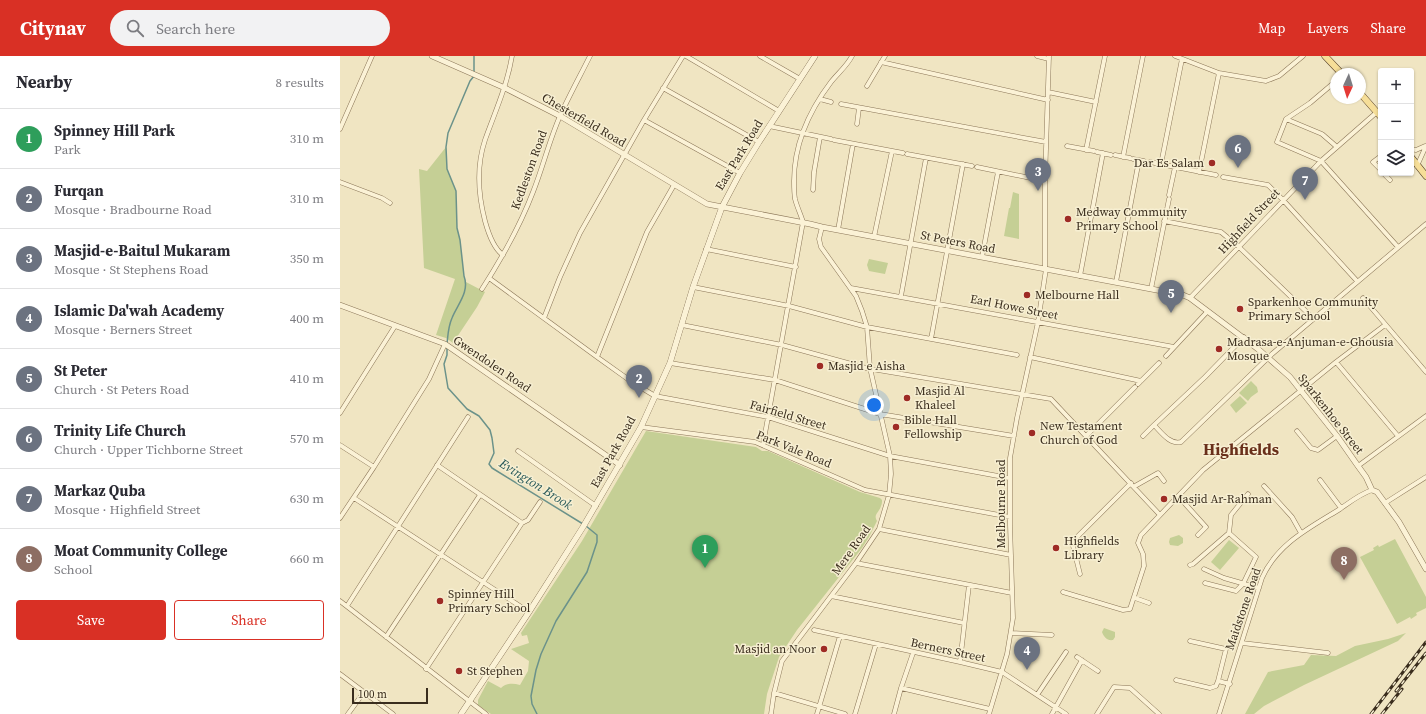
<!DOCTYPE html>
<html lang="en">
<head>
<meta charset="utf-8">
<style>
  body { margin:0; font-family:"Source Serif 4",serif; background:#f2f2f3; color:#2b2b33 }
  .controls { position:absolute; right:12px; top:12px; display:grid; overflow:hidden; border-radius:4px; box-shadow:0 1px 3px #0004 }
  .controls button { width:36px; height:36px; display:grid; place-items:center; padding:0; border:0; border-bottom:1px solid #e1e1e2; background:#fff; color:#2b2b33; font:20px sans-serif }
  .compass { position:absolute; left:990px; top:12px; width:36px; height:36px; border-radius:50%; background:#fff; box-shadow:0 1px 3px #0004; rotate:184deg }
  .scale { position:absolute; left:12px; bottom:10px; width:76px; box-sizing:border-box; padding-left:4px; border:2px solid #3a2d1d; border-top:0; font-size:11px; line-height:14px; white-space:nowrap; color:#3a2d1d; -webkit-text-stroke:3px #f7efd2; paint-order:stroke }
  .you { position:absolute; left:534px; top:349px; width:14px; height:14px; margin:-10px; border:3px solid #fff; border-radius:50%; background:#1a73e8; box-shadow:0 0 0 6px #1a73e833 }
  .badge { display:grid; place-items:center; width:26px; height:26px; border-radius:50%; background:#d93025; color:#fff; font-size:13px; font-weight:700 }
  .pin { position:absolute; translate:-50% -33px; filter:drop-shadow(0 1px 2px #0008) }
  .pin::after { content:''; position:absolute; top:21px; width:14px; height:12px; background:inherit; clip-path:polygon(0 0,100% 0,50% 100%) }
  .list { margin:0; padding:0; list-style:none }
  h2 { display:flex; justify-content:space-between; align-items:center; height:52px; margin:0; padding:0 16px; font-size:17px }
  h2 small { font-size:13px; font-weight:400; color:#7c7c81 }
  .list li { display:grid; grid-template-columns:26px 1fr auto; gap:12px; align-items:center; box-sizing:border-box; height:60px; padding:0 16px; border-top:1px solid #e1e1e2 }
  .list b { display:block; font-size:15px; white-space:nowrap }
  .list p { margin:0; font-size:13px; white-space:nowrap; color:#7c7c81 }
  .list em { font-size:13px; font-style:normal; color:#7c7c81 }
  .actions { display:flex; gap:8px; padding:12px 16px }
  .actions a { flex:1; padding:9px 0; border:1px solid #d93025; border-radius:4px; text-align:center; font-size:14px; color:#d93025 }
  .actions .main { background:#d93025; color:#fff }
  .icon { flex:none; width:22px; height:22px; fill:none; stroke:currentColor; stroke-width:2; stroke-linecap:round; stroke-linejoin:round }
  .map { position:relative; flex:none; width:1086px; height:658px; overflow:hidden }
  header { display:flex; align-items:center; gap:24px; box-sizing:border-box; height:56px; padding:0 20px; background:#d93025; color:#fff }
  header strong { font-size:19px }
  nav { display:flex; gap:22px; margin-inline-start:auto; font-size:14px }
  .search { width:280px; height:36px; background:#f2f2f3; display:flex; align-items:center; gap:10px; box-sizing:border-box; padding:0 14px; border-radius:22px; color:#7c7c81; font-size:15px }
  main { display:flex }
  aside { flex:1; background:#fff }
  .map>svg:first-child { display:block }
</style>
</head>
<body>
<header>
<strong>Citynav</strong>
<div class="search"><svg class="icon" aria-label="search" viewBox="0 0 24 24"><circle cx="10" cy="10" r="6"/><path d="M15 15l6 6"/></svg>Search here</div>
<nav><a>Map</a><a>Layers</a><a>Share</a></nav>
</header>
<main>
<aside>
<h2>Nearby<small>8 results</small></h2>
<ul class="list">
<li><span class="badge" style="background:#2e9e5b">1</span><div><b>Spinney Hill Park</b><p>Park</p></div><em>310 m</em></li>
<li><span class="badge" style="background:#6b7280">2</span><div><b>Furqan</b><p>Mosque · Bradbourne Road</p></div><em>310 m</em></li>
<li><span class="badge" style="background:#6b7280">3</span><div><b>Masjid-e-Baitul Mukaram</b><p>Mosque · St Stephens Road</p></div><em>350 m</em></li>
<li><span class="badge" style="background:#6b7280">4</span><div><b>Islamic Da'wah Academy</b><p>Mosque · Berners Street</p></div><em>400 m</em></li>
<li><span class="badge" style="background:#6b7280">5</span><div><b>St Peter</b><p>Church · St Peters Road</p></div><em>410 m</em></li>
<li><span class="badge" style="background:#6b7280">6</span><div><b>Trinity Life Church</b><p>Church · Upper Tichborne Street</p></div><em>570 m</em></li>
<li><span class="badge" style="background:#6b7280">7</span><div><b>Markaz Quba</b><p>Mosque · Highfield Street</p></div><em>630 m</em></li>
<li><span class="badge" style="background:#8d6e63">8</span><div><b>Moat Community College</b><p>School</p></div><em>660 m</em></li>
</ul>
<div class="actions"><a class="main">Save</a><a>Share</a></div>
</aside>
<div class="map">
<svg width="1086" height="658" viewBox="0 0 1086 658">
  <rect width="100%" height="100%" fill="#f0e5c2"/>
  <path fill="#c5cf95" d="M106,91L107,113L116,135L117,172L120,184L124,220L126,226L145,236L137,251L113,287L106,282L96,279L115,223L84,212L79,113L87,115Z
    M673,136L679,138V183L664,180L669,152H670Z
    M529,203L548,207L545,218L529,215L527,209Z
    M911,325L917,331L918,336L911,341L908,345L899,337Z
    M900,340L907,347L896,357L890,349Z
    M306,375L416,391L422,395H428L520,436L540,442L542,444C542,446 542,448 541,450C539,457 533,458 537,465L529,481L522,492L457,574L439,601L427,638L424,658H151L138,649V644L148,625L161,632C166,627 173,627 180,629L188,615L189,605L171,593L189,587L187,579L182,580L181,577L242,485Z
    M839,479L843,482V487L838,490L830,489L829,486L830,482Z
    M1055,483L1086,541V552L1076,557L1077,559L1071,563L1070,561L1057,568L1020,501L1034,494L1033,492L1038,489L1039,491Z
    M889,484L899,492L880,514L871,506Z
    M764,572L775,576V581L773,584C767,585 764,581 762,576Z
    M1066,577L1058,585L964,629L924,650L914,658H905L928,616L964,609L971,599L996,600L1015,590L1048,583Z"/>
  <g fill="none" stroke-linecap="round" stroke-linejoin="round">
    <path stroke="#6b928a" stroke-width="1.5" d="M134,16V0
      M107,288C108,279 108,271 112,262C117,249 130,236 124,220L120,184L117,172L116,135L107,113L106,91L108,77L130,25L134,20
      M107,292V299L104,308L108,332L127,353L139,360L150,374L152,382L154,397L149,408L152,412L243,468
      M197,658L192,648L191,640L196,614L201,598L216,565L247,516L257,486V479L246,470"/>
    <g stroke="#8b7658" stroke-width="5">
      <path id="minor" d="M346,0L439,55
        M420,0L460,23
        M697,0L709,3
        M835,0L879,17L926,25L939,20L963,0
        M541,6L708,44
        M996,25L970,47L946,63L937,86L981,105L1058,191
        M527,30L545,0
        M323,32L419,86
        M708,36L756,46
        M480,43L491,46
        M501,48L706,86
        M946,63L982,78L997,91
        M304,64L400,117
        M517,68L519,52
        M429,70L491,83
        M0,73L32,0
        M494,84L563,97
        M727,90L754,95
        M1071,93L1076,94L1085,90
        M746,94L765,0
        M757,96L771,99
        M567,98L632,110
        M775,99L790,102
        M1041,100L1033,106L1041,114
        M783,101L803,0
        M793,103L804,105
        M810,106L876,119
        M821,108L842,3
        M1077,110L1086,90
        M637,111L705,125
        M859,116L879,17
        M1043,117L1050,124
        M883,121L928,129L943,144L1017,225
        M0,126L42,142L50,147
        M473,134L474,116L480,81
        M829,139L835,111
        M824,165L881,176L899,191L973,262
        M498,174L513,88
        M534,181L552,95
        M366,193L456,211
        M163,199C153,192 148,176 145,165C138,138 136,111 145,84C155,56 167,30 172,0
        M642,201L658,116
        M705,213V124L709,0
        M740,220L763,97
        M149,222L257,301L292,326L315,340L428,361L550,400L669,422
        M776,226L799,104
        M353,231L449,250L527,271L677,299
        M511,232L834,291
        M142,233C162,202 180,170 193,136C203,111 209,85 220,60C229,40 240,20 250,0
        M811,233L829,143
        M561,240L586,102
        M850,242L981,105L1037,56
        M1023,242L1086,316
        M204,262L220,221L240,177L304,64L343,0
        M342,269L442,289L526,312L711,343L820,459
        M904,281L865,321L814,369C821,376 830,389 841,386L932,298L1086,168
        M591,283L623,108
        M826,300L866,257
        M257,301L307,176L334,129
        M690,301L801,325
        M996,306L1058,380
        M330,307L435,324L540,358L674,380
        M798,328L819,307
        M0,357L55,270
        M301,371L415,386L525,434L670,461
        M957,375L971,392L978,394L997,380
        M746,380L795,331
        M803,380L814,369
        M0,389L34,411
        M423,389L463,166C461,159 457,151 455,143C454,137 454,131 454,125C454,88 469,55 491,26C498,17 507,10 512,0
        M178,395L256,450
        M97,409L182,467
        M1018,410L1086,360
        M980,424L1001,452
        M795,430L818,417L824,425
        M924,430L952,461L961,477
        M838,440L866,471L858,479
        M14,442L189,556
        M1045,447L1086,421
        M0,462L34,411L89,323L105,288
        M539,473L671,499
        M889,477L891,459L908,438
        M516,507L672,537
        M850,509L853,508L889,477L916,501L903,528L896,535L865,527
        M864,513L884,522L919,532
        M740,518L732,486L791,427
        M723,536L783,554L790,553L804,510L803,498L798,487L801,479L863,414L996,306L1045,269
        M491,540L624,567
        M795,542L809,547
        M0,545L146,658
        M7,550L128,361
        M474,574L620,606L662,616L726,658
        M671,577L712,579
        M46,581L140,439
        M850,585L886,593L878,625L890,628
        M902,587L988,597
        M737,601L758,615
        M620,606L629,529
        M86,613L182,467L188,464L200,446
        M0,618L53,658
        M836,624L870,632L876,630L878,625
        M561,632L650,653
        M434,637L505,658
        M697,639L726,596
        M8,658L24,636
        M431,658L434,637L442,605L516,507L539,473L549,439L551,418L550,400L530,312L527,271L522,255L516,240L481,191L479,183L482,171
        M477,658L500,580
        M515,658L536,588
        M554,658L561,632L573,597
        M649,658L667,598L673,562L670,469V402L677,362L698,266L706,213
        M712,658L742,604
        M757,658L774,631L790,632L819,658
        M879,658L922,522C937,488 969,472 1000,453C1010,446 1020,438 1032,434"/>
    </g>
    <g stroke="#8b7658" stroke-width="6">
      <path id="tertiary" d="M92,0L165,32L220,60L367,148L470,168L482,171L843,239L850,242L918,293L950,321L997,380L1018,410L1026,421L1032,434L1037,436L1059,466L1086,513
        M0,249L105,288L280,409"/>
    </g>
    <g stroke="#6d573b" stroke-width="6">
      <path id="secondary" d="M121,658L189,556L243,471L301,371L330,307L353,231L382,151L400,117L419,86L475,0"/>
    </g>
    <g stroke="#59442d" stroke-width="7">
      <path id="primary" d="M985,0L1002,18
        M1020,37L1041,61
        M1071,101L1086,120"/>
    </g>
    <use href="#minor" stroke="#fbf2d6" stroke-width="4"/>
    <use href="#tertiary" stroke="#fbf2d6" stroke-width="5"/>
    <use href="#secondary" stroke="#fbf2d6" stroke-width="5.5"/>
    <use href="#primary" stroke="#f6de98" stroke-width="6"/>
    <g stroke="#3a2d1d" stroke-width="3">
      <path id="rail" d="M1056,635L1086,597
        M1031,658L1086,586
        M1042,658L1062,633"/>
    </g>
    <use href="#rail" stroke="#f7efd2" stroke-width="1.5" stroke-dasharray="4.5" stroke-linecap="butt"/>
  </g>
  <g fill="#9e2b25" stroke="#f7efd2" stroke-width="1.5">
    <circle cx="872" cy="107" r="4"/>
    <circle cx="728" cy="163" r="4"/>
    <circle cx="687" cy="239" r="4"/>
    <circle cx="900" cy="253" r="4"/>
    <circle cx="879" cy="293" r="4"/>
    <circle cx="480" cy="310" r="4"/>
    <circle cx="567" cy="342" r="4"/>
    <circle cx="556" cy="371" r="4"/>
    <circle cx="692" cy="377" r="4"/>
    <circle cx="824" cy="443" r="4"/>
    <circle cx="716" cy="492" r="4"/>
    <circle cx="100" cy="545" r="4"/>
    <circle cx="484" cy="593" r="4"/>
    <circle cx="119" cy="615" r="4"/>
  </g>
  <g text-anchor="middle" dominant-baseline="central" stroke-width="3" stroke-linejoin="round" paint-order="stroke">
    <g font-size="12" fill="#3a2d1d" stroke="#f7efd2">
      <text transform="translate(244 64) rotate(30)">Chesterfield Road</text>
      <text transform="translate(399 99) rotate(-59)">East Park Road</text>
      <text transform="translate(189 114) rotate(-70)">Kedleston Road</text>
      <text transform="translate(909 165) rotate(-47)">Highfield Street</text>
      <text transform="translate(618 186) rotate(11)">St Peters Road</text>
      <text transform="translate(674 251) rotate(11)">Earl Howe Street</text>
      <text transform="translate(152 308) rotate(34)">Gwendolen Road</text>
      <text transform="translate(991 358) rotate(52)">Sparkenhoe Street</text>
      <text transform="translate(448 359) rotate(16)">Fairfield Street</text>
      <text transform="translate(454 393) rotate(22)">Park Vale Road</text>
      <text transform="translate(273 396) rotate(-61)">East Park Road</text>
      <text transform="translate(661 448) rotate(-90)">Melbourne Road</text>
      <text transform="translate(511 494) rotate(-55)">Mere Road</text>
      <text transform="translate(903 553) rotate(-71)">Maidstone Road</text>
      <text transform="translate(608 594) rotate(12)">Berners Street</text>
    </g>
    <g font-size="12" fill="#3a2d1d" stroke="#f7efd2" text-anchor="start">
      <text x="864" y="107" text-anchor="end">Dar Es Salam</text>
      <text x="736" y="156">Medway Community<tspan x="736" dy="14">Primary School</tspan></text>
      <text x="695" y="239">Melbourne Hall</text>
      <text x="908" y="246">Sparkenhoe Community<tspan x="908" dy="14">Primary School</tspan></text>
      <text x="887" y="286">Madrasa-e-Anjuman-e-Ghousia<tspan x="887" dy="14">Mosque</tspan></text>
      <text x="488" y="310">Masjid e Aisha</text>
      <text x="575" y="335">Masjid Al<tspan x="575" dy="14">Khaleel</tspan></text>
      <text x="564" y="364">Bible Hall<tspan x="564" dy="14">Fellowship</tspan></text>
      <text x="700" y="370">New Testament<tspan x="700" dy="14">Church of God</tspan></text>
      <text x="832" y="443">Masjid Ar-Rahman</text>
      <text x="724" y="485">Highfields<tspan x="724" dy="14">Library</tspan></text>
      <text x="108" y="538">Spinney Hill<tspan x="108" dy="14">Primary School</tspan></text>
      <text x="476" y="593" text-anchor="end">Masjid an Noor</text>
      <text x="127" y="615">St Stephen</text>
    </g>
    <g font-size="13" font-style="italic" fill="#2b5b5b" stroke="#f7efd2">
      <text transform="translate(196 428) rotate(32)">Evington Brook</text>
    </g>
    <g font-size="16" font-weight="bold" fill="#692f1a" stroke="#f7efd2">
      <text x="901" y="393">Highfields</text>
    </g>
  </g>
</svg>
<div class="controls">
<button>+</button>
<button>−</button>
<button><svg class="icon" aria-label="layers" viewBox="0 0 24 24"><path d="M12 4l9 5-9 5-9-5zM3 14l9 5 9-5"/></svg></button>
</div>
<svg class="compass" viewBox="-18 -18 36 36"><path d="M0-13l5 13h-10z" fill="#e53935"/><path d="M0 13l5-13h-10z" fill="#7c7c81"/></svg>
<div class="scale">100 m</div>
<div class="you"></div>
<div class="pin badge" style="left:365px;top:512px;background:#2e9e5b">1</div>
<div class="pin badge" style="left:299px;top:342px;background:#6b7280">2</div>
<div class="pin badge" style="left:698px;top:135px;background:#6b7280">3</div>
<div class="pin badge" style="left:687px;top:614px;background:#6b7280">4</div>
<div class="pin badge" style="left:831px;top:257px;background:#6b7280">5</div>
<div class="pin badge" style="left:898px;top:112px;background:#6b7280">6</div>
<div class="pin badge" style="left:965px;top:144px;background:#6b7280">7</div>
<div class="pin badge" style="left:1004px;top:524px;background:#8d6e63">8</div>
</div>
</main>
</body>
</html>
